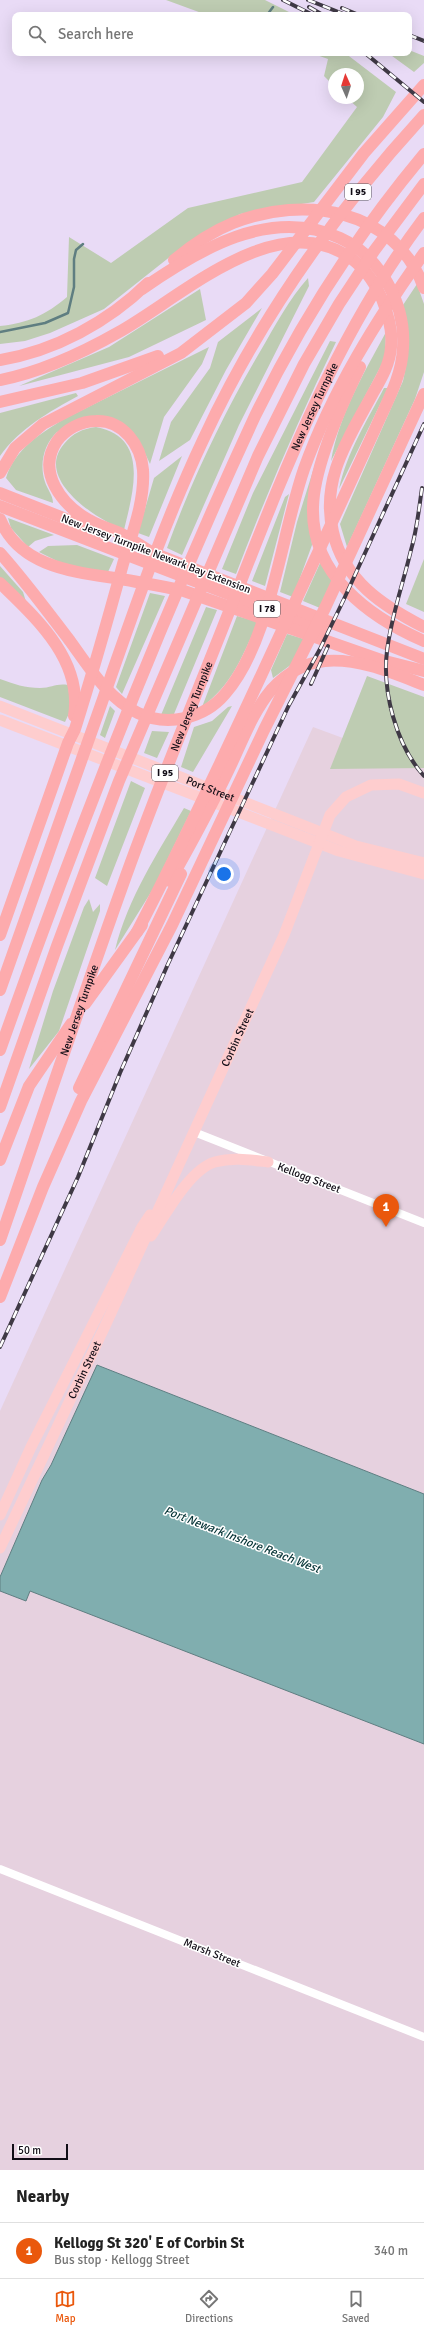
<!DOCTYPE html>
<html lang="en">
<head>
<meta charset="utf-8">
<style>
  body { margin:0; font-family:Signika,sans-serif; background:#f2f2f2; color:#222 }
  .compass { position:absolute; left:328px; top:68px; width:36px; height:36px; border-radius:50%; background:#fff; box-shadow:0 4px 16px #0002; rotate:357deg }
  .scale { position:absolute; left:12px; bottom:10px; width:56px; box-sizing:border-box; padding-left:4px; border:2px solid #110d16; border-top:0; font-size:11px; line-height:14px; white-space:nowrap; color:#110d16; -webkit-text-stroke:3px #fff; paint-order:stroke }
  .you { position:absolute; left:224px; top:874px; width:14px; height:14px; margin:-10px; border:3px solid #fff; border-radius:50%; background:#1a73e8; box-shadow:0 0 0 6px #1a73e833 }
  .badge { display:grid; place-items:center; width:26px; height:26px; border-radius:50%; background:#ea580c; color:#fff; font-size:13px; font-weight:700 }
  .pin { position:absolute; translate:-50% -33px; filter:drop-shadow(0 1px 2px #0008) }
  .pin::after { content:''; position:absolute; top:21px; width:14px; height:12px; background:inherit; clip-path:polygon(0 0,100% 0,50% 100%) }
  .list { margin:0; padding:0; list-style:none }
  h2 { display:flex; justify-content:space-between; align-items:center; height:52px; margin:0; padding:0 16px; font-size:17px }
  h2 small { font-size:13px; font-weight:400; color:#767676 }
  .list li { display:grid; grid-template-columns:26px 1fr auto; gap:12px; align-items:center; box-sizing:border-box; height:56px; padding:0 16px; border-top:1px solid #e0e0e0 }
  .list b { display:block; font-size:15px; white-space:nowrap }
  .list p { margin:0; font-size:13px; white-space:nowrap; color:#767676 }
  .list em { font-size:13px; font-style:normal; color:#767676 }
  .icon { flex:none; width:22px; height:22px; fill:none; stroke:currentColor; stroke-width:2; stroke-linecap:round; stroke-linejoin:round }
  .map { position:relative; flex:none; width:424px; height:2170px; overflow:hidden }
  .search { position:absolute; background:#fff; box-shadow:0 4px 16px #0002; left:12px; right:12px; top:12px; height:44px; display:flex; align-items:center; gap:10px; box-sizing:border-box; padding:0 14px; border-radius:8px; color:#767676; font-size:15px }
  .sheet { height:108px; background:#fff }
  nav { display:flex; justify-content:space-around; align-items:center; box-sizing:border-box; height:56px; border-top:1px solid #e0e0e0; background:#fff; font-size:11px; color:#767676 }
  nav a { display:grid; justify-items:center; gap:2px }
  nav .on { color:#ea580c }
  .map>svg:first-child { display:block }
</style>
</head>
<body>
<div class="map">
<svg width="424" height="2170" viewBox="0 0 424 2170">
  <rect width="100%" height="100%" fill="#e9dbf6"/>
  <path fill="#e6d1df" d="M313,727L424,768V1494L98,1365L51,1465L42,1480L0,1577V1411Z
    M30,1590L424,1744V2170H0V1591L26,1601Z"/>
  <path fill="#beccb2" d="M166,0H265L295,15H207Z
    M409,50L424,56V63L414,72L388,53H409Z
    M311,53H345L396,92L383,117L314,202L240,214L176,252L104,309L50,333L25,341L0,344V326C28,323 46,315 67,297L69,237L111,263L188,208L302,182L357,107L347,98H358V74H334V86L324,76L328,59Z
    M308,278L309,286L239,425L182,555L167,548C192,479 224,413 261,350C275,326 289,299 308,278Z
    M417,284L424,304V372L415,399L347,547L340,524L403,381C409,354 410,332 403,305Z
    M200,289L206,320L129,357L19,386L109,347Z
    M262,308L226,370L190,440L159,461L171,422L210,368L218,342Z
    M386,332L385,358L331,461C339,415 364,373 386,332Z
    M330,341L336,342C299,418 266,495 236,574L222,569L253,493Z
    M209,347L202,364L164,417L150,464L143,449L116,421L57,432C44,444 39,464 45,482C47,489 53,495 53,503L16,490L6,478C15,449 40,434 64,419Z
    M384,388H388L339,489C347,452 367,421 384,388Z
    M76,393L78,396C49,412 20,428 0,456V413Z
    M96,427C150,437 133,492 124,530C96,519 34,479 64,444C73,433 82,429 96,427Z
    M182,456L149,537L138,533L154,478Z
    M317,458L310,517L312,545L293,597L280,592L297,522Z
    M289,494L265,586L252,581L285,497Z
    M8,518L54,535L35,541L28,547L11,528Z
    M77,545L114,559L108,572L65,565L39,552L48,546Z
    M424,559V612L406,604Z
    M321,561L333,582L320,608L303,601Z
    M0,566L23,592L27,605L0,579Z
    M150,593L165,596L122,694L116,687Z
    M206,607L217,610L174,714L161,715Z
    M237,616L258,622C241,658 234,682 202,707Z
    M287,634L304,639L292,664L273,678L271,670Z
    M367,676L424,697V768L330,769Z
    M0,679C14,684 25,688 40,688C52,688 56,683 68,685L71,709L65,722L0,697Z
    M110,706L115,711L105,738L100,735Z
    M232,706L193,772L181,767L194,727L212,721L228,707Z
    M152,731L169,732L157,758L144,753Z
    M131,781L145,788L107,886L95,878Z
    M184,808L191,811L153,889L115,950C128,898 157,854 184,808Z
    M89,899L93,912L100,904V911L59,1031L29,1069L53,991L84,907Z"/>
  <path fill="#80aeaf" stroke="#5f7e81" d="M97,1365L424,1494V1744L30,1591L26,1601L0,1591V1577L42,1480L51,1465Z"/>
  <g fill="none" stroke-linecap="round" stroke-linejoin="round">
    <path stroke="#5f7e81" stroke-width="2.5" d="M267,15L273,7
      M0,332L45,323L68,313L74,287V259L76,250L83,244"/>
    <path stroke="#fff" stroke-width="8" d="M194,1132L424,1223
      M0,1869L424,2037"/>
    <g stroke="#fecdce" stroke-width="11">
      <path id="s1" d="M0,706L356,846L424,863"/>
      <path d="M0,720L339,851L424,874"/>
      <path d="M151,1236C166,1214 190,1169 215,1162C233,1157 251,1160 268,1162"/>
      <path d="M0,1515L31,1447L142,1227L150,1215"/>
      <path id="s2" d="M0,1548L106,1324L284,935L330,815L346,797L371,785L399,784L424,793"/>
    </g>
    <g stroke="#fdabad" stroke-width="12">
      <path d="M174,260C192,245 211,232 233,223C304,195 395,208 424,288"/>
      <path d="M0,360C55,351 108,322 148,283"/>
      <path d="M360,367C342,404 314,467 313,507C311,575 369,617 424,641"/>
      <path d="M0,380C42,372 82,353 119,332C180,298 272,210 346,255C363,265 374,281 382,299C388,314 393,331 391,347C390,364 381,379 373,393C349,438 320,479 333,532C344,581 383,606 424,627"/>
      <path d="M0,402L82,383L158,356"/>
      <path d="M0,473L15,448L43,424L181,353L246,303L272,274L364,153L424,85"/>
      <path d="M0,493L99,532"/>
      <path d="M0,506L322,630"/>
      <path d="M0,519C20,568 76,572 121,579C142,583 163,586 184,591L381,660L424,671"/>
      <path d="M148,551L424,659"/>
      <path d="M0,553C25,581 47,611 70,641C89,667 108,699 138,713C167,727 204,719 225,694C271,641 281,535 304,469C332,391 377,319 424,253"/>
      <path d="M0,583C36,618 83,660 74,716"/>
      <path d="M170,881C191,844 211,807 229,769C242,742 253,711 272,689C286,674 304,663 325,661C359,658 393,673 424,685"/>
      <path d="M137,932C207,796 270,656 334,518C348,488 362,458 376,427C387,402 402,376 403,348C406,304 380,256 340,238C270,206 198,250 142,289"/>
      <path d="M0,935L68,743L75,729C92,675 108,619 123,564C132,534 145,501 143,470C141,445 123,420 96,421C81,421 66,429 57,441C36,472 62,505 89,520C99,526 110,529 120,533C130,538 141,546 151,552"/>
      <path d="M0,990C34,894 68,798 102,702C133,613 163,525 203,440C258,321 336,211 424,115"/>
      <path d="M85,1004L142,925"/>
      <path d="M0,1050C76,835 159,623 255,416C301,322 357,234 424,154"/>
      <path d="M79,1088L181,874"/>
      <path d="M0,1107L57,946L119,781L258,456L304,364L339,304L374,251L424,184"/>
      <path d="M0,1160L29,1086L71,1024"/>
      <path id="s3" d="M0,1240C41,1122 80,1004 122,887C153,799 189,713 223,627C279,485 331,341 424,218"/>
      <path d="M0,1297L43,1187L81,1101L172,925L264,730L325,608L424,394"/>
    </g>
    <g stroke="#3f3945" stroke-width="4">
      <path id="rail" d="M283,0L313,15
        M308,0L346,15
        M309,7L323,15
        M342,8L359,15
        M409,35L424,41
        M365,53L424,102
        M422,488C419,508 417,530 411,550C403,584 391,617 387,651C382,691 396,745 424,776
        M311,684L328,646
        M0,1347L78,1177L120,1073L168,964L289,705L320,649L344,599L424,424"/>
    </g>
    <use href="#rail" stroke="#fff" stroke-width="2.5" stroke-dasharray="8" stroke-linecap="butt"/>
  </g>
  <g text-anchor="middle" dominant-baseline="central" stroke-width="3" stroke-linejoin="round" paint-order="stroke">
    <g fill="#fff" stroke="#58565c" stroke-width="1">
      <rect x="345" y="184" width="26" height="16" rx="3"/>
      <rect x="254" y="601" width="26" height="16" rx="3"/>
      <rect x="152" y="765" width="26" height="16" rx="3"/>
    </g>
    <g font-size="10" font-weight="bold" fill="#110d16">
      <text x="358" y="192">I 95</text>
      <text x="267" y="609">I 78</text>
      <text x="165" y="773">I 95</text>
    </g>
    <g font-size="11" fill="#110d16" stroke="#fff">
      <text stroke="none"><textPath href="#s3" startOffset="891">New Jersey Turnpike</textPath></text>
      <text transform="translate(156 554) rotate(21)">New Jersey Turnpike Newark Bay Extension</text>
      <text stroke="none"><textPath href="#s3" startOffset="567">New Jersey Turnpike</textPath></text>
      <text stroke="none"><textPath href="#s1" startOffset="226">Port Street</textPath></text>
      <text stroke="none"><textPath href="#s3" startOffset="243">New Jersey Turnpike</textPath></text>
      <text stroke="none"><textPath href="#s2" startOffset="563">Corbin Street</textPath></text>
      <text transform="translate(309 1178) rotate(21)">Kellogg Street</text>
      <text stroke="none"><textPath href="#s2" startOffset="197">Corbin Street</textPath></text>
      <text transform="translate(212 1953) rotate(22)">Marsh Street</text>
    </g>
    <g font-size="12" font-style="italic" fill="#073537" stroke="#fff">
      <text transform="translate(242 1540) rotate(21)">Port Newark Inshore Reach West</text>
    </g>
  </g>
</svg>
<svg class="compass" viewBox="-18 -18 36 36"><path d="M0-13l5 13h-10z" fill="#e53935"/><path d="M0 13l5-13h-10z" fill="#767676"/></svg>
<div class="scale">50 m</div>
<div class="you"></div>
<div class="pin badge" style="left:386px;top:1227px">1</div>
<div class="search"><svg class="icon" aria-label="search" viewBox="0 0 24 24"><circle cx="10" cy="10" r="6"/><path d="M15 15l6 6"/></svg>Search here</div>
</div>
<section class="sheet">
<h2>Nearby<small></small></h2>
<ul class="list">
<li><span class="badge">1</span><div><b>Kellogg St 320' E of Corbin St</b><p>Bus stop · Kellogg Street</p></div><em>340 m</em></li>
</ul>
</section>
<nav>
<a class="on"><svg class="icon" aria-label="map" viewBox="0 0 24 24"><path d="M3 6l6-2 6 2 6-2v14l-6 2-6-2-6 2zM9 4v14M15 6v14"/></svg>Map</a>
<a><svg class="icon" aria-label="directions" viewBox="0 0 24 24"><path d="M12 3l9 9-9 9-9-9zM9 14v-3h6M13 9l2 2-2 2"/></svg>Directions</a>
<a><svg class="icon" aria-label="saved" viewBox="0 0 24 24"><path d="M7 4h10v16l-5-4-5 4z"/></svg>Saved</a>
</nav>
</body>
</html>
